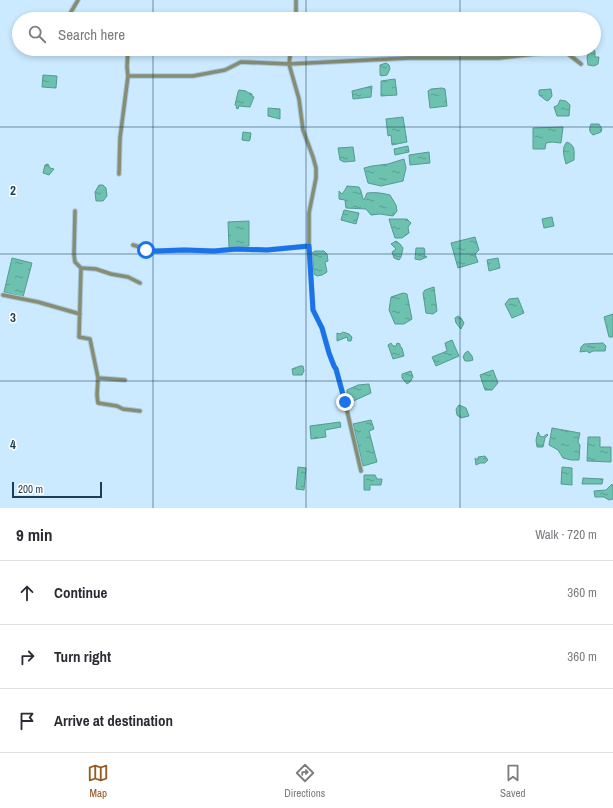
<!DOCTYPE html>
<html lang="en">
<head>
<meta charset="utf-8">
<style>
  body { margin:0; font-family:"Archivo Narrow",sans-serif; background:#f2f2f3; color:#2b2b33 }
  .scale { position:absolute; left:12px; bottom:10px; width:90px; box-sizing:border-box; padding-left:4px; border:2px solid #1c3e53; border-top:0; font-size:11px; line-height:14px; white-space:nowrap; color:#1c3e53; -webkit-text-stroke:3px #fff; paint-order:stroke }
  .stop { position:absolute; width:12px; height:12px; margin:-9px; border:3px solid #1a73e8; border-radius:50%; background:#fff }
  .stop.end { background:#1a73e8; border-color:#fff; box-shadow:0 1px 4px #0008 }
  .list { margin:0; padding:0; list-style:none }
  h2 { display:flex; justify-content:space-between; align-items:center; height:52px; margin:0; padding:0 16px; font-size:17px }
  h2 small { font-size:13px; font-weight:400; color:#7c7c81 }
  .list li { display:grid; grid-template-columns:26px 1fr auto; gap:12px; align-items:center; box-sizing:border-box; height:64px; padding:0 16px; border-top:1px solid #e1e1e2 }
  .list b { display:block; font-size:15px; white-space:nowrap }
  .list em { font-size:13px; font-style:normal; color:#7c7c81 }
  .icon { flex:none; width:22px; height:22px; fill:none; stroke:currentColor; stroke-width:2; stroke-linecap:round; stroke-linejoin:round }
  .map { position:relative; flex:none; width:613px; height:508px; overflow:hidden }
  .search { position:absolute; background:#fff; box-shadow:0 2px 6px #0003; left:12px; right:12px; top:12px; height:44px; display:flex; align-items:center; gap:10px; box-sizing:border-box; padding:0 14px; border-radius:22px; color:#7c7c81; font-size:15px }
  .sheet { height:244px; background:#fff }
  nav { display:flex; justify-content:space-around; align-items:center; box-sizing:border-box; height:56px; border-top:1px solid #e1e1e2; background:#fff; font-size:11px; color:#7c7c81 }
  nav a { display:grid; justify-items:center; gap:2px }
  nav .on { color:#985920 }
  .map>svg:first-child { display:block }
</style>
</head>
<body>
<div class="map">
<svg width="613" height="508" viewBox="0 0 613 508">
  <defs>
    <pattern id="water-ripples" width="26" height="14" patternUnits="userSpaceOnUse"><rect width="26" height="14" fill="#6cc1af"/><path d="M2 4q2-2 4 0t4 0M15 11q2-2 4 0t4 0" fill="none" stroke="#589e91"/></pattern>
  </defs>
  <rect width="100%" height="100%" fill="#cbeaff"/>
  <path fill="url(#water-ripples)" stroke="#549a93" d="M519,49H539V53L519,52Z
    M591,49H594L595,52V57H599L598,64L594,66L588,65L587,58L589,50Z
    M386,63L389,65L390,69L387,75L381,76L380,75V65Z
    M43,75L57,76L56,88L42,87Z
    M395,79L397,95L381,96V81Z
    M372,86L371,97L353,99L352,91Z
    M442,88L445,89L447,106L430,108L428,91L431,89Z
    M551,89L552,96L549,100L547,101L539,95V90Z
    M239,90L246,91L247,92L252,94V96L254,97L250,107L239,106L238,109L236,108L237,106L235,105L238,92Z
    M560,100L566,101L570,105L569,116H557L554,107L558,105Z
    M268,108L280,109V119L268,116Z
    M403,117L407,142L392,145L391,135L388,136L386,119Z
    M591,124H599L602,129L601,132L593,135C589,132 589,129 591,124Z
    M563,127L561,143L552,142L546,143L545,149H533V128Z
    M243,132L251,133L250,140L249,141L242,140Z
    M567,142C576,146 574,151 574,160L566,164C564,156 561,148 567,142Z
    M408,146L409,152L395,155L394,149Z
    M353,147L355,161L344,162L340,160L338,148Z
    M429,152L430,163L410,165L409,155Z
    M404,159L406,168L403,181L381,186L368,183L364,168L372,166L388,164Z
    M48,164L50,168L54,169L49,175L43,173L45,165Z
    M99,185H103L106,188L107,196L103,201H96L95,192Z
    M347,186L359,187L361,191L363,199L364,200L367,193C376,192 382,193 390,195L396,205L397,211L393,216L380,214L371,215L366,209L346,208L345,200L339,199V191L342,194L345,190Z
    M344,210L359,213L356,224L341,220Z
    M552,217L554,226L544,228L542,219Z
    M389,219H407L411,223L408,227L409,233L402,238H395L391,226Z
    M249,221V246L229,247L228,222Z
    M475,237L479,250L475,254L478,262L458,268L451,243Z
    M396,241L400,244L403,248L401,257L399,260L394,258L392,252L396,249L391,244Z
    M416,248H424L425,251L424,255L427,257L420,260L415,259Z
    M315,251H324L327,254L328,261L325,262L327,272L322,275L317,276L314,274L312,253Z
    M12,258L32,263L23,297L4,292Z
    M498,258L500,268L489,271L487,260Z
    M434,287L437,311L433,314L426,313L423,293L425,290Z
    M403,293L407,294L412,319L404,324H395L389,310L391,297Z
    M518,298L524,313L512,318L505,304L509,299Z
    M613,314V337H609L604,317Z
    M458,316L461,318L464,323L461,329L456,323L455,318Z
    M343,332L349,334L352,337L351,341H348L347,337L337,341V333L340,334Z
    M452,340L459,356L436,366L432,357L447,351L445,343Z
    M391,343L393,346H396L397,343L400,344V346L402,348L404,356L393,359L388,345Z
    M603,343L606,346L605,351H593L589,353L587,351L580,352L581,347L584,344Z
    M468,351L472,356L473,360L470,361H465L463,357L465,353Z
    M300,366H303L304,371L302,375H293L292,369Z
    M493,370L498,383L492,390H485L480,375Z
    M411,371L413,377L410,382L407,384L402,378V374Z
    M369,384L371,393L349,403L347,399V390L358,385Z
    M459,405L466,408L469,416L461,418L457,415L456,409Z
    M371,420L374,429L369,431L377,462L363,466L353,424Z
    M340,422L341,427L325,430L326,437L311,439L310,426Z
    M552,428L580,433L578,442L580,445L579,460H571L563,458L558,450L549,445Z
    M538,432L540,436L543,437L547,434L548,435L545,438L543,447H537L536,440Z
    M588,437H600V447H611V462L587,461Z
    M485,456L488,460L485,463H480L476,465L475,458L478,460V457Z
    M298,467L306,468L304,490L296,489Z
    M562,467L572,468V485L561,484Z
    M364,475H375L377,479H382L381,485H370V490H364Z
    M583,478L603,479L602,484H582Z
    M612,484L613,489V499L609,500L604,497H595L594,491L606,490Z"/>
  <g fill="none" stroke-linecap="round" stroke-linejoin="round">
    <g stroke="#a8c8dd" stroke-width="5.5">
      <path id="minor" d="M70,19L71,12L78,0
        M296,19V0
        M291,49L289,64L299,99L303,130L313,157L316,168V178L309,213V246L313,310L322,328L329,353L334,366L336,369L345,402L361,471
        M128,76H193L225,70L241,62L289,64L409,58H499L553,52L567,53L581,64
        M119,174L120,138L128,76L127,67L128,49
        M75,211L74,255L75,262L81,268L96,269L111,274L128,277L140,283
        M133,245L143,248L146,250L157,251L184,250L214,251L237,249L267,250L309,246
        M81,268L79,337L90,339L98,378L97,395L98,403L117,406L123,409L140,411
        M3,295L38,302L80,314
        M98,378L125,380"/>
    </g>
    <use href="#minor" stroke="#878d73" stroke-width="3.5"/>
  </g>
  <g fill="none" stroke-linecap="round" stroke-linejoin="round">
    <path stroke="#1a73e8" stroke-width="5" d="M146,250L156,251L184,250L214,251L237,249L267,250L309,246L313,310L322,328L329,353L334,366L336,369L345,402"/>
  </g>
  <path fill="none" stroke="#1c3e53" stroke-width="1" stroke-opacity="0.55" d="M153,0V19M306,0V19M460,0V19M153,49V508M306,49V508M460,49V508M0,127H613M0,254H613M0,381H613"/>
  <g font-size="13" text-anchor="middle" font-weight="bold" fill="#1c3e53" stroke="#fff" stroke-width="3" stroke-linejoin="round" paint-order="stroke">
    <text x="13" y="195">2</text>
    <text x="13" y="322">3</text>
    <text x="13" y="449">4</text>
  </g>
</svg>
<div class="scale">200 m</div>
<div class="stop" style="left:146px;top:250px"></div>
<div class="stop end" style="left:345px;top:402px"></div>
<div class="search"><svg class="icon" aria-label="search" viewBox="0 0 24 24"><circle cx="10" cy="10" r="6"/><path d="M15 15l6 6"/></svg>Search here</div>
</div>
<section class="sheet">
<h2>9 min<small>Walk · 720 m</small></h2>
<ul class="list">
<li><svg class="icon" aria-label="ahead" viewBox="0 0 24 24"><path d="M12 20V5M6 11l6-6 6 6"/></svg><div><b>Continue</b></div><em>360 m</em></li>
<li><svg class="icon" aria-label="right" viewBox="0 0 24 24"><path d="M7 20v-9h11M14 6l5 5-5 5"/></svg><div><b>Turn right</b></div><em>360 m</em></li>
<li><svg class="icon" aria-label="arrive" viewBox="0 0 24 24"><path d="M6 21V4h12l-3 4 3 4H6"/></svg><div><b>Arrive at destination</b></div></li>
</ul>
</section>
<nav>
<a class="on"><svg class="icon" aria-label="map" viewBox="0 0 24 24"><path d="M3 6l6-2 6 2 6-2v14l-6 2-6-2-6 2zM9 4v14M15 6v14"/></svg>Map</a>
<a><svg class="icon" aria-label="directions" viewBox="0 0 24 24"><path d="M12 3l9 9-9 9-9-9zM9 14v-3h6M13 9l2 2-2 2"/></svg>Directions</a>
<a><svg class="icon" aria-label="saved" viewBox="0 0 24 24"><path d="M7 4h10v16l-5-4-5 4z"/></svg>Saved</a>
</nav>
</body>
</html>
